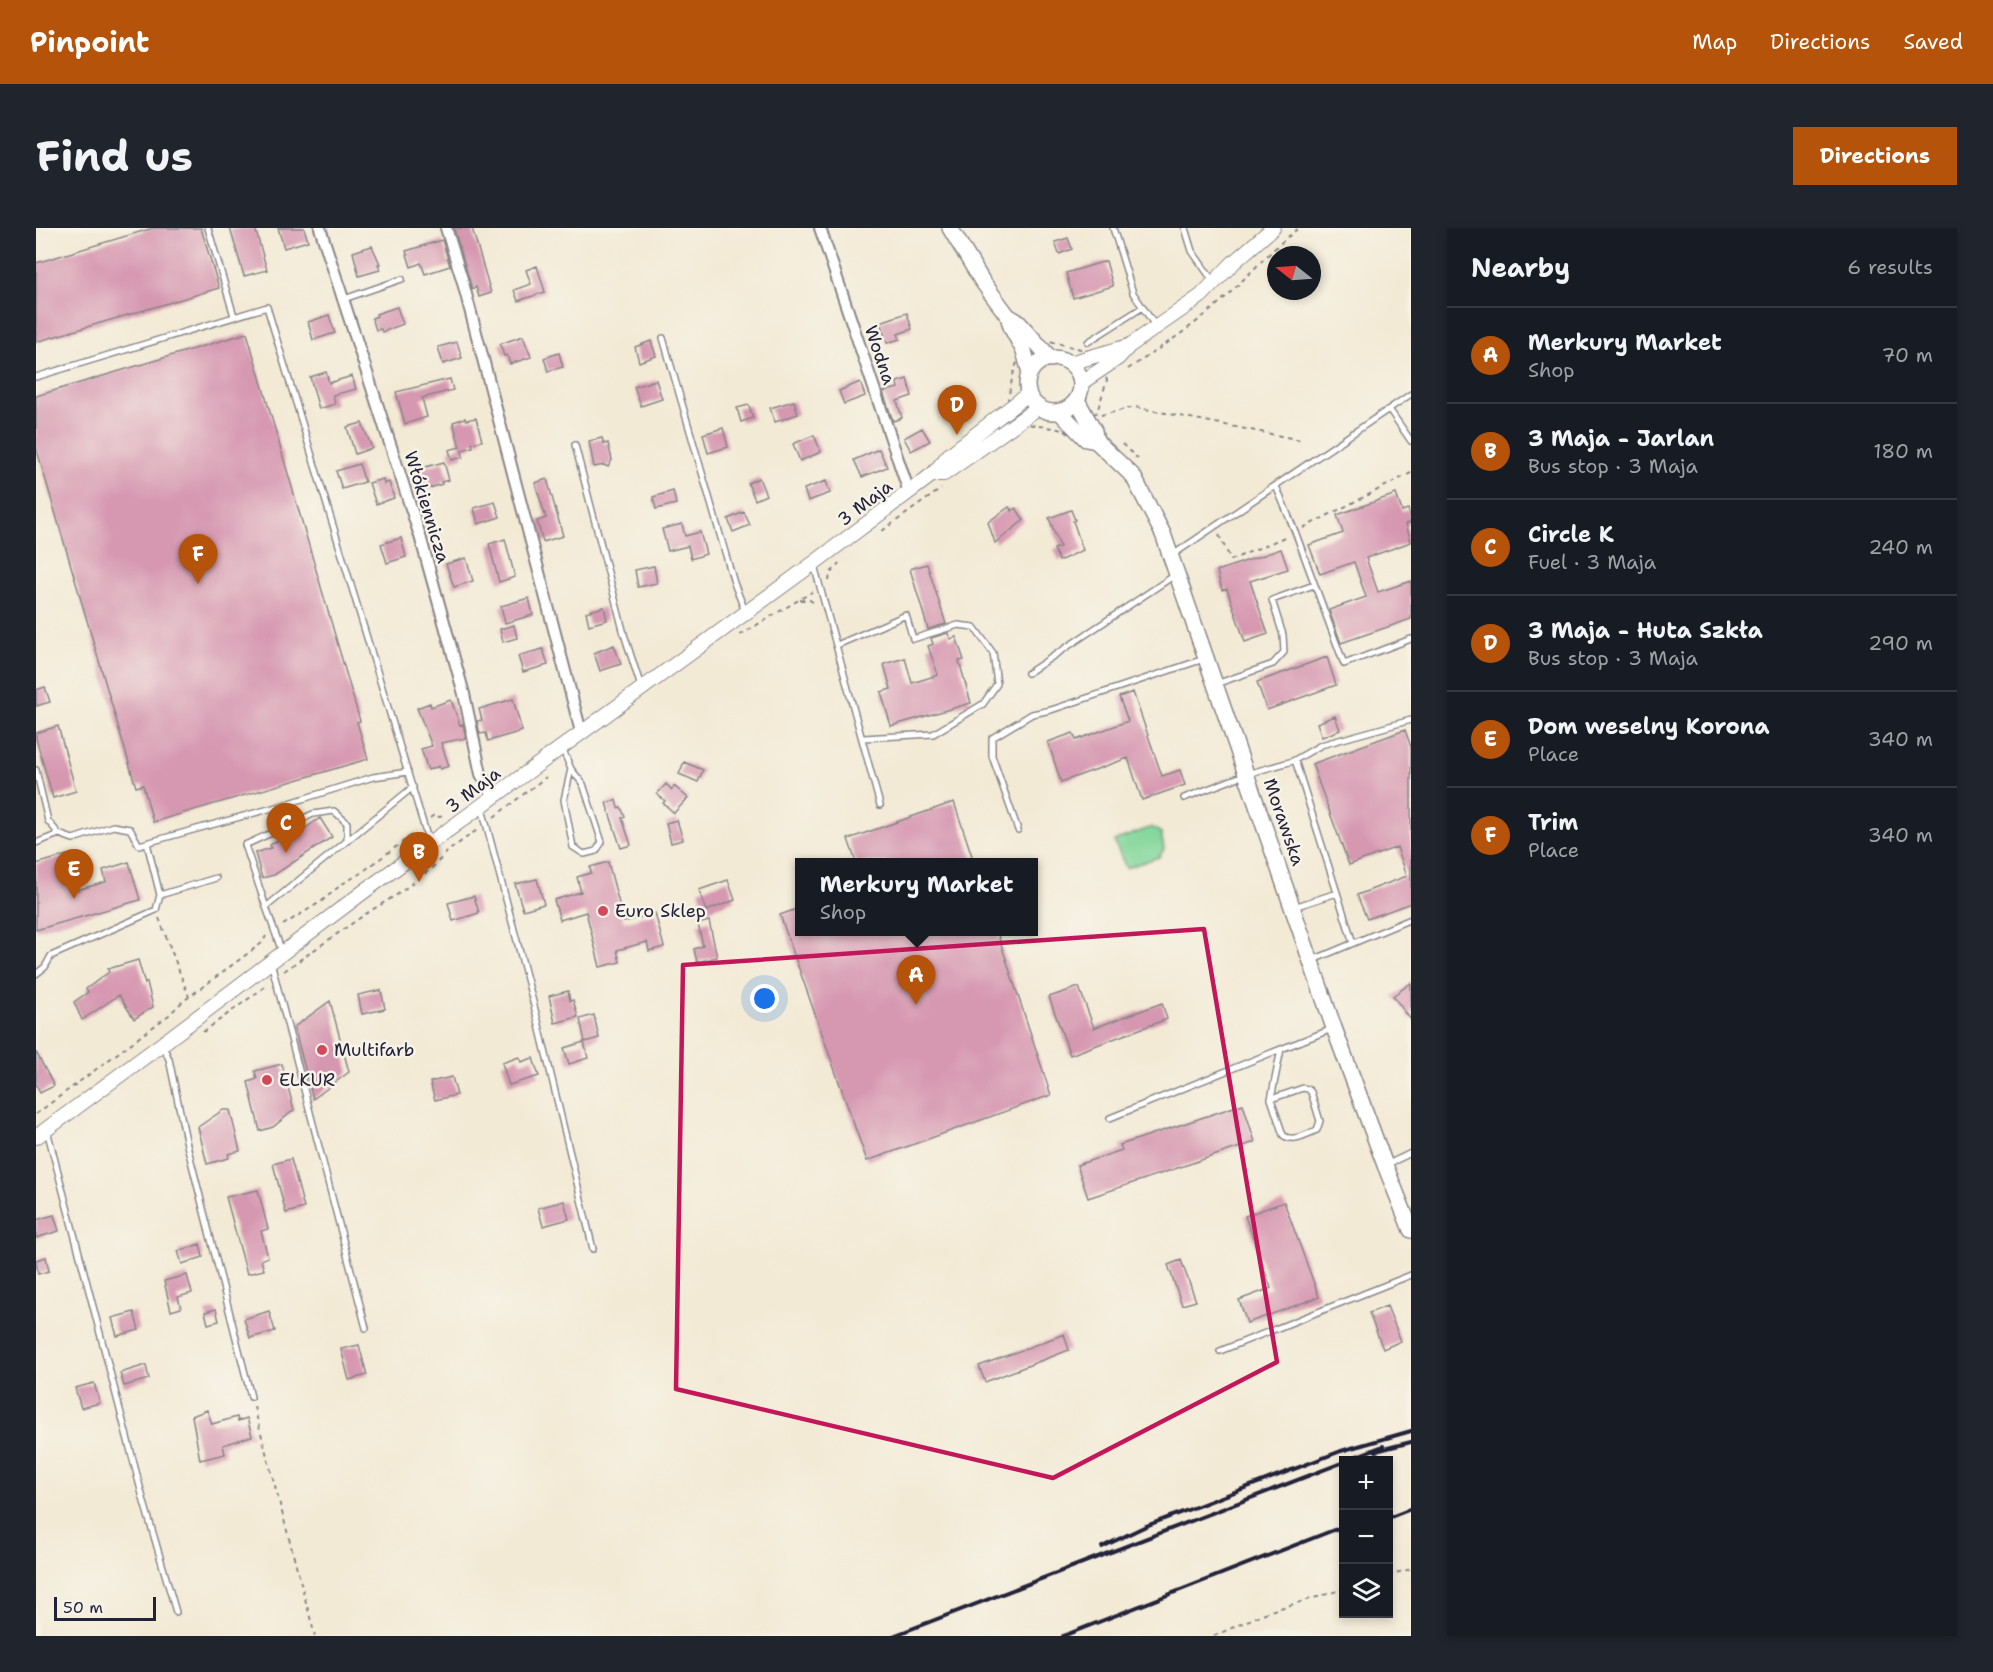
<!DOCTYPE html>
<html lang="en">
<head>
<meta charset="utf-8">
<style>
  body { margin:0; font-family:"Shantell Sans",sans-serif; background:#20242c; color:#f1f3f6 }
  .controls { position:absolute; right:18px; bottom:18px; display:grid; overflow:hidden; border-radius:0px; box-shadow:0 3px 9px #0003 }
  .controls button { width:54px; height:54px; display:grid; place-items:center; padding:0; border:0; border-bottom:2px solid #363941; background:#171b24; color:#f1f3f6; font:30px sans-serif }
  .compass { position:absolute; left:1231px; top:18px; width:54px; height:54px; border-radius:50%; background:#171b24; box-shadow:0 3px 9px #0003; rotate:287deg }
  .scale { position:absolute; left:18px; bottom:15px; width:102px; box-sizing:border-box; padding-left:6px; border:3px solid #22223b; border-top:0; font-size:16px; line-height:21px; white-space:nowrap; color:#22223b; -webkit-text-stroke:4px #f7f3e8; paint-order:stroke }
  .you { position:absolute; left:729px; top:771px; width:21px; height:21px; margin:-15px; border:4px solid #fff; border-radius:50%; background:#1a73e8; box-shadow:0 0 0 9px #1a73e833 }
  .badge { display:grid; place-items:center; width:39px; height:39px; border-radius:50%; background:#b45309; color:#fff; font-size:20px; font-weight:700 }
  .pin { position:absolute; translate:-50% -50px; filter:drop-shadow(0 2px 3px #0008) }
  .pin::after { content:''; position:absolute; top:32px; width:21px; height:18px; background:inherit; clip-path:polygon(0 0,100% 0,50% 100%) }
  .popup { position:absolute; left:759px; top:630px; width:243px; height:78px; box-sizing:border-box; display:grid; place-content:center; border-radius:0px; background:#171b24; filter:drop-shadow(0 2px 4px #0005); font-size:20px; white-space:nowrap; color:#9ea1a6 }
  .popup b { font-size:22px; color:#f1f3f6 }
  .popup::after { content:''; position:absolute; left:50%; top:100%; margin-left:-12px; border:12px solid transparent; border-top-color:#171b24 }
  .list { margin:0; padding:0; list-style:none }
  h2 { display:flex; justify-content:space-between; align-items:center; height:78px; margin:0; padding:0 24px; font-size:26px }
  h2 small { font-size:20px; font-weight:400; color:#9ea1a6 }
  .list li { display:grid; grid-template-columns:39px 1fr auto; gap:18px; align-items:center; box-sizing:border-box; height:96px; padding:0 24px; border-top:2px solid #363941 }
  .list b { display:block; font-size:22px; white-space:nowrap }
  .list p { margin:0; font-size:20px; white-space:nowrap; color:#9ea1a6 }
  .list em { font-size:20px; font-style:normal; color:#9ea1a6 }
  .icon { flex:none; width:33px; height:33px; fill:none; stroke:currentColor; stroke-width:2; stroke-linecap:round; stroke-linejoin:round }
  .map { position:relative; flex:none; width:1375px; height:1408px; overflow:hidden; border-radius:0px }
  header { display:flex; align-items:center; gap:36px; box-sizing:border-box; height:84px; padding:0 30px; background:#b45309; color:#fff }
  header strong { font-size:28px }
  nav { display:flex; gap:33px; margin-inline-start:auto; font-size:21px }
  .intro { display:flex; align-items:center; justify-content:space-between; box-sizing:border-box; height:144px; padding:0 36px }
  h1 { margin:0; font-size:42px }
  .button { padding:15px 27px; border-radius:0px; background:#b45309; color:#fff; font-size:21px; font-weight:700 }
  main { display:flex; gap:36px; padding:0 36px }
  aside { flex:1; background:#171b24; border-radius:0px; box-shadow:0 3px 9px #0003 }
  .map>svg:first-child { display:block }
</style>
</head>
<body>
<header>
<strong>Pinpoint</strong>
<nav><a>Map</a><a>Directions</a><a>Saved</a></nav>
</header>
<div class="intro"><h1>Find us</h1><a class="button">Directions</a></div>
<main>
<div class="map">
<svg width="1375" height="1408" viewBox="0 0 1375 1408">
  <rect width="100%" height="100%" fill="#f7f3e8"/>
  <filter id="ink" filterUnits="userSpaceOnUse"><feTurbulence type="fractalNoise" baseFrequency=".0167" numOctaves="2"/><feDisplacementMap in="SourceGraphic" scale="12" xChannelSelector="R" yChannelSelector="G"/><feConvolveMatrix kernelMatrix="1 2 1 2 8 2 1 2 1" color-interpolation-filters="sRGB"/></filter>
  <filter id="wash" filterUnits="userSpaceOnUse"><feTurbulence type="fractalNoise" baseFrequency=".008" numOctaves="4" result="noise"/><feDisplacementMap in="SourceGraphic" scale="24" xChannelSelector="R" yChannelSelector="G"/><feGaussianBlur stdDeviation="1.35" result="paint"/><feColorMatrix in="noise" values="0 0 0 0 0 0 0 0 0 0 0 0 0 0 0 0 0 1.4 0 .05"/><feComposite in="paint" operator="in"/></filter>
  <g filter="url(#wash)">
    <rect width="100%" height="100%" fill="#f3ead5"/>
    <path fill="#7fd599" stroke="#507c6a" stroke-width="1.5" d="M1116,599L1125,605L1128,621L1123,629L1090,640L1078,613Z"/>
    <g id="blocks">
      <path fill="#d697b0" d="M117,0H165L183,60L0,114V35Z
        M194,0H219L231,42L208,48Z
        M242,0H268L272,13L248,20Z
        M418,0H436L455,65L443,69L440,59L436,61Z
        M1032,10L1036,21L1023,26L1019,14Z
        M406,12L414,38L389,46L385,35L375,39L370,23Z
        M336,18L344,36H342L344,42L323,48L317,24Z
        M1070,33L1077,58L1037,70L1030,45Z
        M501,38L509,64L482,73L478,62L495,56L490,42Z
        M361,79L367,96L346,104L345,101L340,102L336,90L341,88L340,86Z
        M871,85L876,101L862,106L864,111L851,115L844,94Z
        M293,87L299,105L277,112L272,94Z
        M211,105L324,493L321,494L332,531L117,594L107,557L100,559L0,219V168Z
        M487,108L495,129L474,136L471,127L468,128L464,116Z
        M615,113L620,128L603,134L599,119Z
        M421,114L426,130L407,136L402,119Z
        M523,125L527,139L512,143L508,130Z
        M290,144L293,155L316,148L320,161L297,167L299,176L283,181L274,149Z
        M414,151L417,162L386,170L391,189L369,196L360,164Z
        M871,151L876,168L861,173L866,190L857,193L847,164L862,160L861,154Z
        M620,152L626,171L605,178L598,159Z
        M824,154L829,168L808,176L803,163Z
        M758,173L762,186L739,194L734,180Z
        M713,177L717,190L705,194L701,180Z
        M429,190L430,192L440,190L446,213L436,215L437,219L426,222L427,229L416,232L413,222L424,219L417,194Z
        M326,195L336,220L319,226L311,199Z
        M687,200L692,219L672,225L667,206Z
        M886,200L894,213L875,223L868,210Z
        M778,207L785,224L764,233L757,216Z
        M566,210L568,216L572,215L576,232L572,239L568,237L558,239L553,213Z
        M843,221L851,239L826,249L818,232Z
        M408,234L413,252L405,254L406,256L388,262L382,241Z
        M323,236L329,254L306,261L300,243Z
        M723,250L730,267L719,272L712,255Z
        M347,251L348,256L353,254L358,270L340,276L333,255Z
        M511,251L527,308L507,314L501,293L510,290L499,255Z
        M790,253L794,265L772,273L768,261Z
        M637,263L640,276L620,281L617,269Z
        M1360,266L1366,283L1372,281L1375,290V294L1370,296L1375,314L1330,330L1342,364L1375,353V391L1305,415L1293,382L1330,369L1318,334L1284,346L1273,317L1307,305L1301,287Z
        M459,274L464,289L442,296L438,280Z
        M973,279L976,283L980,280L988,292L959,315L952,294Z
        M1035,282L1039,292L1037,293L1047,322L1023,333L1018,321L1024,319L1013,290Z
        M708,284L714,297L697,304L692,291Z
        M646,296L649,308L664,304L670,326L655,331L652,318L632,323L626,301Z
        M365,310L370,329L351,335L345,316Z
        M469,311L479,349L463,354L453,316Z
        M1245,321L1252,341L1214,353L1232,406L1209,414L1191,361L1186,362L1181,343Z
        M430,330L437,353L418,359L410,336Z
        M891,336L910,396L892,401L874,341Z
        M618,338L621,355L602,359L599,342Z
        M493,370L497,387L469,395L465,378Z
        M568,379L571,392L553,397L550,384Z
        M478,397L481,410L467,414L464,401Z
        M912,405L914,411L920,409L928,432L923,433L935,475L855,498L845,464L855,461L848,436L869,430L876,455L902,447L892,418L897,416L895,410Z
        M578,417L585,436L564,443L558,425Z
        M507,421L512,437L487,444L482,428Z
        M1291,429L1300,457L1231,482L1221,454Z
        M9,459L14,474L0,478V462Z
        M1097,464L1126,548L1144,542L1149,557L1106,572L1092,530L1025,554L1012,514L1037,505L1040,512L1092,493L1083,469Z
        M477,471L486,503L452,513L450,505L444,506L441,493L446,492L443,481Z
        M415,472L424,497L427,496L430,510L405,515L413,538L404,541L403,538L392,542L385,521L396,518L381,480L394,475L395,479Z
        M1299,488L1304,502L1286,509L1281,495Z
        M22,498L40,563L17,570L0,511V505Z
        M1369,502L1375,519V675L1331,691L1321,667L1371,648L1361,619L1313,637L1276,536Z
        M648,534L667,542L662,554L643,546Z
        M630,556L636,562L638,558L652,570L638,585L627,575L629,573L621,566Z
        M580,572L582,580L585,579L589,589L586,590L595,617L585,620L570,575Z
        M918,574L938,634H820L812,611Z
        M284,590L296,609L238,647L226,650L219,625L235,620L234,617L265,597L268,601Z
        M641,592L647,612L635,615L630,595Z
        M31,627L41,662L70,654L67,642L93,634L104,672L0,702V636Z
        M572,634L588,694L619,685L628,719L613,723L611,714L581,722L584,734L564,739L550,684L524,692L518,672L545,664L541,649L555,645L554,639Z
        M501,651L508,676L487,682L479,656Z
        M692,652L699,672L670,683L663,662Z
        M438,668L443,685L417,693L412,675Z
        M763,680V704H961L1015,867L831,933L744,687Z
        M673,693L681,729L661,734L658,721L667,718L662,696Z
        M102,732L109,756L111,754L117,779L98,791L83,767L46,792L38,774L52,764L50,761L73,744L72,741Z
        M1375,755V792L1357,768Z
        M1043,759L1058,800L1126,775L1131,791L1034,827L1013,769Z
        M345,762L349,781L326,786L322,767Z
        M532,763L534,773L537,772L542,789L519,795L513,768Z
        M294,773L313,844L277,871L258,799Z
        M558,787L563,810L549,814L544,791Z
        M548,814L552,830L533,836L528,820Z
        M0,824L18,858L4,865L0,857Z
        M483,829L485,834L497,830L503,848L473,857L466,835Z
        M246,836L258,882L237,899L224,903L212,854L221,851L219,843Z
        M416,849L421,867L399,872L394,854Z
        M1207,876L1219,914L1052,970L1041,937L1086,922L1084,917Z
        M187,882H194L204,923L192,926L193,930L171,936L162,899Z
        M255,931L268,980L250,985L237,936Z
        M222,962L232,1001L225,1003L232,1029L225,1032L228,1042L211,1046L190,969Z
        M528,973L533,991L507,998L502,980Z
        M1248,974L1283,1069L1211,1095L1203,1072L1235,1060L1209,988Z
        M18,987L23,1003L0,1010V992Z
        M164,1016L167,1029L146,1036L142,1023Z
        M10,1029L13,1043L2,1046L0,1032Z
        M1145,1032L1160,1073L1146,1077L1132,1037Z
        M151,1047L156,1065L142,1069L145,1080L135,1083L128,1053Z
        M1351,1078L1365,1113L1347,1121L1333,1085Z
        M180,1081L183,1093L172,1096L169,1084Z
        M233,1083L239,1103L214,1110L208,1091Z
        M98,1084L103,1102L81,1108L76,1090Z
        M1028,1106L1033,1122L949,1154L943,1138Z
        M323,1117L331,1147L313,1152L305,1121Z
        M110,1137L113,1151L88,1158L84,1145Z
        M58,1155L64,1175L45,1180L39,1160Z
        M171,1182L176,1196L201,1189L202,1193L211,1190L216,1208L187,1217L189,1226L164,1232L156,1188Z"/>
    </g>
  </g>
  <g filter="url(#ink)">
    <use href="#blocks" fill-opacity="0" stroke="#8a8688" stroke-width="1.5"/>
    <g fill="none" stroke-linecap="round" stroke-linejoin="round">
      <g stroke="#8a8688" stroke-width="8">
        <path id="service" d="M172,0L198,88
          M1077,0L1097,65L1120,99
          M1149,0L1156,23L1177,53
          M308,71L366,51
          M627,110L698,355L709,383
          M1052,114L1107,79
          M0,149L231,79L393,615
          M1353,181L1375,213
          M539,217L588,406L605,459
          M1240,258L1260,306L1308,436L1375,411
          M1135,328L1375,166
          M778,337L844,577
          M801,417L870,387L877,411L922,397L938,399L957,425L961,456L947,476L897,506L827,510
          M992,445L1139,347
          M1180,456L1237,436L1248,424L1247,407L1236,372L1278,357
          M526,520L535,541L528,572L537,619L548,626L560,623L566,614L547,556L535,541
          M1259,532L1317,715
          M0,542L12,593L23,606L37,611L77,598L94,601L103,617L244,578L337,549L372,544
          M1148,570L1211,546L1257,533L1285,517L1375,492
          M446,580L502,793L557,1021
          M982,602L956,528V510L996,486L1015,482L1168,431
          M0,615L23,606
          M111,615L124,667L180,650
          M230,679L209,617L277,586L298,583L311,595V613
          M1258,679L1301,665
          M246,724L230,679L377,559
          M1277,732L1375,691
          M235,734L330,1100
          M0,746L9,739L15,728L120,682L124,667
          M126,816L133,831L151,917L215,1169
          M1235,871L1267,860L1272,861L1275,864L1284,893L1281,902C1271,906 1256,915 1247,907L1235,871L1245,821L1296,801
          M1074,890L1245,821
          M11,902L108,1274L140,1384
          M1350,937L1375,925
          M1184,1123L1375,1047"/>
      </g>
      <g stroke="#8a8688" stroke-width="14">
        <path id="minor" d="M284,0L384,308L428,466L445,546L458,569
          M410,0L426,51L545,504
          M784,0L873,264"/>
      </g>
      <g stroke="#8a8688" stroke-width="16">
        <path id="tertiary" d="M1034,135L1093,118
          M1045,155L1082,130L1093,118L1165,68L1198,34L1237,0
          M897,246H908L1003,179
          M0,909L126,816L330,662L778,335L897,246L913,227L992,166"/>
      </g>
      <g stroke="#8a8688" stroke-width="18">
        <path id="secondary" d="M914,0L946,53L972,88L976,101L988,123L994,145
          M972,88L982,94L1015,131
          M991 157a27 27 0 1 1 54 0a27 27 0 1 1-54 0Z
          M1041,172L1058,203L1060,213
          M1024,184L1050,211L1060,213L1097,248L1127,306L1298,800L1349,937L1375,1002"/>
      </g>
      <path stroke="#8a8688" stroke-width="2" stroke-dasharray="4.5 4.5" stroke-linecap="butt" d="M1006,111L1056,124L1071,152L1061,184L1033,206L1028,202L991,196L972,171C977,148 979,119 1006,111Z
        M1092,141C1121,122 1149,104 1175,82C1206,56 1231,24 1263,0
        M1065,187L1099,179L1265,212
        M1086,216L1102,231
        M1267,300L1375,245
        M846,303L905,261
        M1183,307L1195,332L1251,308
        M793,353L794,346L803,335
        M764,372H774L778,375
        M704,407L776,364
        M429,571L440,561
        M458,589L510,549
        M394,590L398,587L403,589L408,588
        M123,690L153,769
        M247,697L286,673L306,656L325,645L377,606L378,603
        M248,743L331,685L362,666L396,640L412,623L441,602
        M167,804L230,758
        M0,886L133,787L146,774L226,715L230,708
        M218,1179L279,1408
        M1352,1347L1375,1341
        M1178,1408L1231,1384L1308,1361"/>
      <use href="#service" stroke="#fff" stroke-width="5"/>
      <use href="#minor" stroke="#fff" stroke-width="10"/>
      <use href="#tertiary" stroke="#fff" stroke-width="14"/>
      <use href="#secondary" stroke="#fff" stroke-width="15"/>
      <path stroke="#22223b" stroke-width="4" d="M1340,1223L1375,1214
        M1310,1232L1347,1218
        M1352,1290L1375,1281
        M1066,1319L1110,1298L1305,1223L1375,1203
        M857,1408L1308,1234
        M1027,1408L1308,1298"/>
    </g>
  </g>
  <path fill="none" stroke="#c2185b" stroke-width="4.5" stroke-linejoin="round" d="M1168,701L1241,1134L1017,1250L640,1161L647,737Z"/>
  <g fill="#d1495b" stroke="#f7f3e8" stroke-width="2">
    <circle cx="567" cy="683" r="6"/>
    <circle cx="286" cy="822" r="6"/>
    <circle cx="231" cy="852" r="6"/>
  </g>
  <g text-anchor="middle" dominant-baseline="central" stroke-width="5" stroke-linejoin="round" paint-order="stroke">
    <g font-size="18" fill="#22223b" stroke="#f7f3e8">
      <text transform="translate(844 127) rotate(71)">Wodna</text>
      <text transform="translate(829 275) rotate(-37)">3 Maja</text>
      <text transform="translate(391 279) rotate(73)">Włókiennicza</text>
      <text transform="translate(437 562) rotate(-37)">3 Maja</text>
      <text transform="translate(1248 594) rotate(71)">Morawska</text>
    </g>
    <g font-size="18" fill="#22223b" stroke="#f7f3e8" text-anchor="start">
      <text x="579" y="683">Euro Sklep</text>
      <text x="298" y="822">Multifarb</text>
      <text x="243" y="852">ELKUR</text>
    </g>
  </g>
</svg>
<div class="controls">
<button>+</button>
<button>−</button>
<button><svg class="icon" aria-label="layers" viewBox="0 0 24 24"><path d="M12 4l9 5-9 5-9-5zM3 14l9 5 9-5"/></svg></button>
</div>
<svg class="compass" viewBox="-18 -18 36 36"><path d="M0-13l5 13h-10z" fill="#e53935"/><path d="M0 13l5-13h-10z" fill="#9ea1a6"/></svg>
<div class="scale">50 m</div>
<div class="you"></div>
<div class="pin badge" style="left:880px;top:777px">A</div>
<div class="popup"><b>Merkury Market</b>Shop</div>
<div class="pin badge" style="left:383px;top:654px">B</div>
<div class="pin badge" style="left:250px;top:625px">C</div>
<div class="pin badge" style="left:921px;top:207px">D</div>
<div class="pin badge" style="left:38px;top:671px">E</div>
<div class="pin badge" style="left:162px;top:356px">F</div>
</div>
<aside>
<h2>Nearby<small>6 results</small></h2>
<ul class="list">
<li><span class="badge">A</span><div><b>Merkury Market</b><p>Shop</p></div><em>70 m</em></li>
<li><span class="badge">B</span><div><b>3 Maja - Jarlan</b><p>Bus stop · 3 Maja</p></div><em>180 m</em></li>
<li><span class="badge">C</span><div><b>Circle K</b><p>Fuel · 3 Maja</p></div><em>240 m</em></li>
<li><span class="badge">D</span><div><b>3 Maja - Huta Szkła</b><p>Bus stop · 3 Maja</p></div><em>290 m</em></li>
<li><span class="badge">E</span><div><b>Dom weselny Korona</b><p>Place</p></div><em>340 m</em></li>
<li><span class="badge">F</span><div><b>Trim</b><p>Place</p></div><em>340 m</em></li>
</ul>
</aside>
</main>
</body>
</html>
